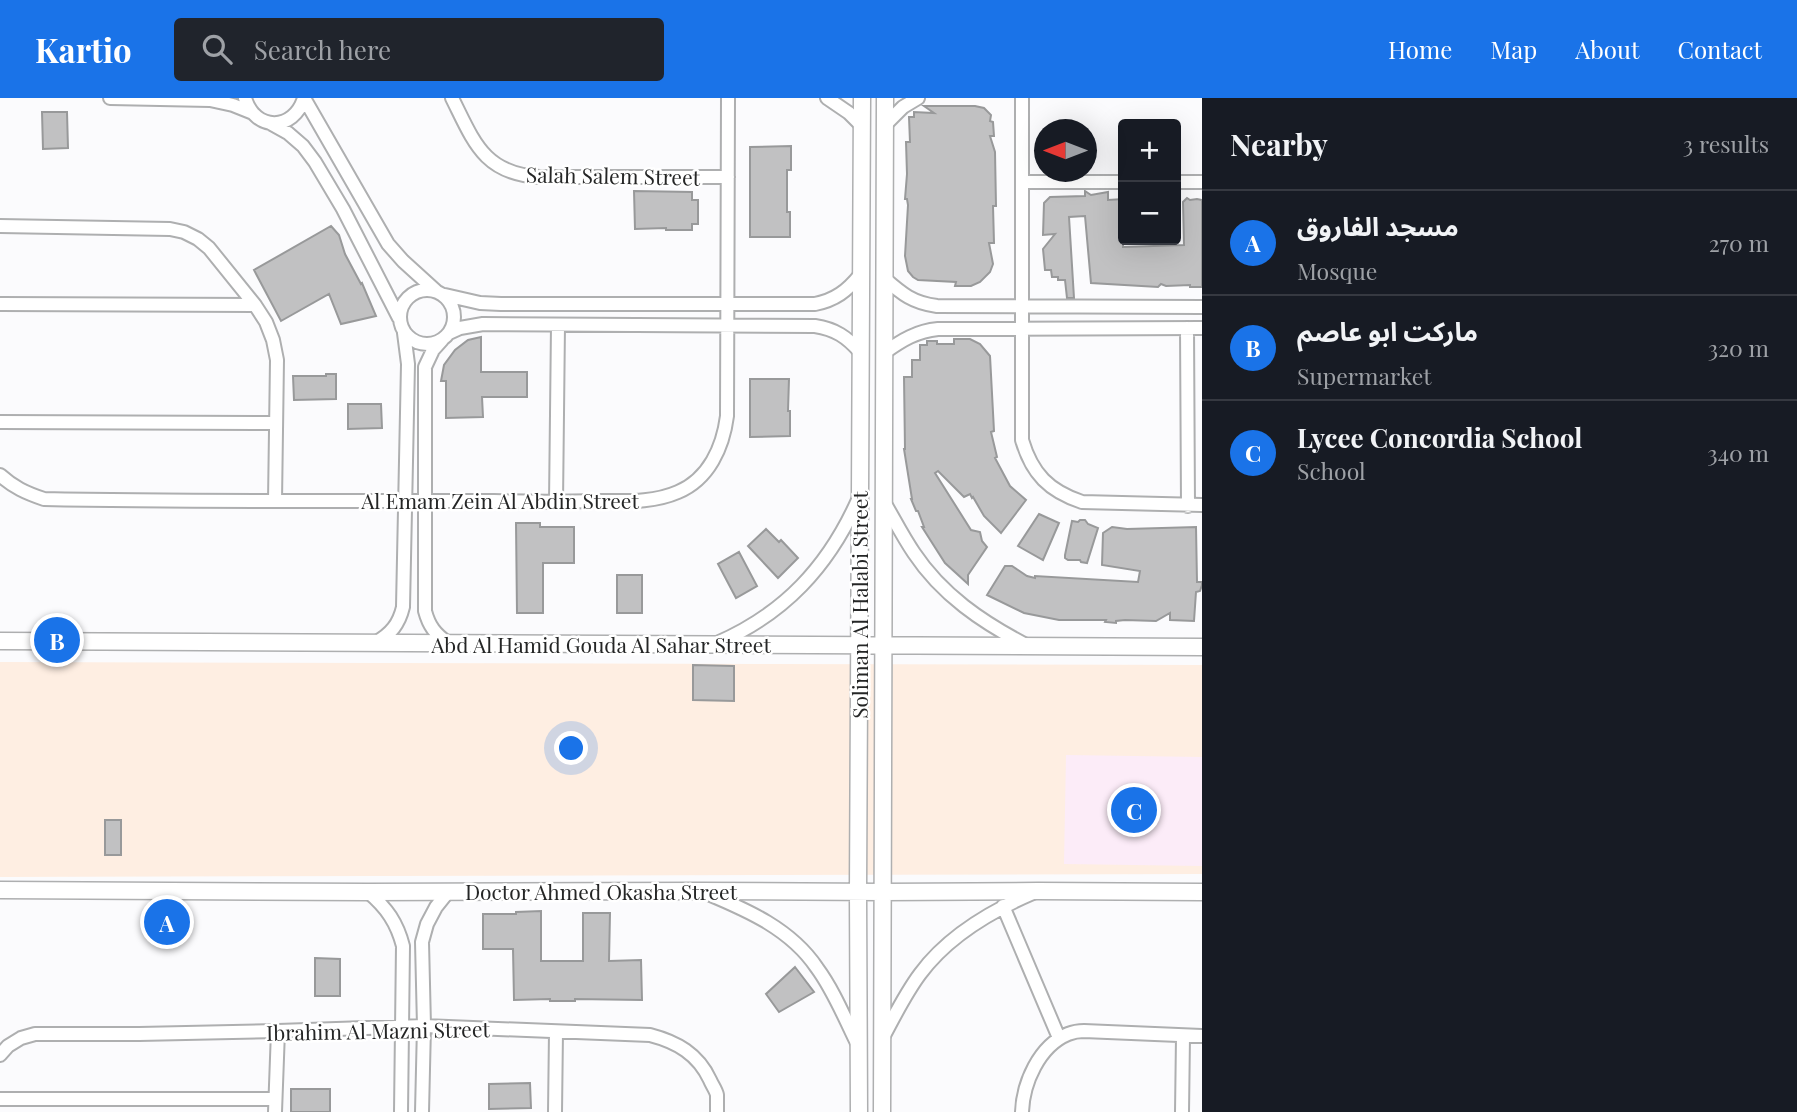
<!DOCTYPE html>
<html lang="en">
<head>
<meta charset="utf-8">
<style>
  body { margin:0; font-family:"Playfair Display","Noto Sans Arabic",serif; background:#20242c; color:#f1f3f6 }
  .controls { position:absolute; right:21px; top:21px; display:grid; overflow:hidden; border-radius:7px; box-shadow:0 7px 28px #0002 }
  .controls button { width:63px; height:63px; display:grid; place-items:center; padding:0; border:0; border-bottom:2px solid #363941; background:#171b24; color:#f1f3f6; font:35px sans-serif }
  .compass { position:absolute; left:1034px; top:21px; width:63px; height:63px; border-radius:50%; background:#171b24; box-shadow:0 7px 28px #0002; rotate:270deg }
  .you { position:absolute; left:572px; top:651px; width:24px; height:24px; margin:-18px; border:5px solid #fff; border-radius:50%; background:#1a73e8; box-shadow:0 0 0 10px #1a73e833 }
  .badge { display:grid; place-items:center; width:46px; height:46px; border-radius:50%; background:#1a73e8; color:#fff; font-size:23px; font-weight:700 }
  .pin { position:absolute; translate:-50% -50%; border:4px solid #fff; box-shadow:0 2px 7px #0006 }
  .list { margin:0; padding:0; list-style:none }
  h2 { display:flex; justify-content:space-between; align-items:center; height:91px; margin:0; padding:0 28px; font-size:30px }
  h2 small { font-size:23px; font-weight:400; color:#9ea1a6 }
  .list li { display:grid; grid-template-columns:46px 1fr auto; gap:21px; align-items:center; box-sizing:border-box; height:105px; padding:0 28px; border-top:2px solid #363941 }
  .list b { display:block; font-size:26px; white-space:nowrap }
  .list p { margin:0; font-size:23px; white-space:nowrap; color:#9ea1a6 }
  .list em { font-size:23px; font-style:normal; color:#9ea1a6 }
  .icon { flex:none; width:38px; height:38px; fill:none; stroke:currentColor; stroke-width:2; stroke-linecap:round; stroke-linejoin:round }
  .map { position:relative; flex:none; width:1202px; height:1014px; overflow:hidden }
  header { display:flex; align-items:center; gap:42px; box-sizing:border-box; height:98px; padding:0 35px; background:#1a73e8; color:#fff }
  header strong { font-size:33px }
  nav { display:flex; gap:38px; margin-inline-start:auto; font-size:24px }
  .search { width:490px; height:63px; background:#20242c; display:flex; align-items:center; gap:18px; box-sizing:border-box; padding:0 24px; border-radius:7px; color:#9ea1a6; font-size:26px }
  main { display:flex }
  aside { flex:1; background:#171b24 }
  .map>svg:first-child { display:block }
</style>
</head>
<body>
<header>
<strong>Kartio</strong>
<div class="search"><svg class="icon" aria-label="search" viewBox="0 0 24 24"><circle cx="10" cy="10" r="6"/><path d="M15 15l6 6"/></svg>Search here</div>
<nav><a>Home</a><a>Map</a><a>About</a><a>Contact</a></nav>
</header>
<main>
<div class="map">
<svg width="1202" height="1014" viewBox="0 0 1202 1014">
  <rect width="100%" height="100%" fill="#fbfbfd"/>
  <path fill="#feeee2" d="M0,564L1202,567V776L0,779Z"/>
  <path fill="#fcecf8" d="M1066,657L1202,659V768L1064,766Z"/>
  <path fill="#c1c1c2" stroke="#98999a" stroke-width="2" d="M924,8H975L984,10L991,17L990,23L993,24L994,38H990L995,54L996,108H993L994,145H989L993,166L990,174L980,184L971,188H955L956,184L918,182L913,179L908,173L905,158L908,107L907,101H905L907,76L906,44H910L909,19H914V14L934,15Z
    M42,14H67L68,50L43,51Z
    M791,48V72H787V114H790V139H750V49Z
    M634,93L692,94V102H698V126H692V132H666V130L635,131Z
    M1085,93L1091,97L1108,94V102L1123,101V149L1184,147L1183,104L1187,100L1190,102L1197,101L1202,102V189H1190V187L1166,188L1161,186L1158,189L1091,185L1085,118L1069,119L1074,200H1067L1065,182H1058V179H1052L1051,172H1045L1043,151L1055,136L1043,137L1044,105L1050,99L1085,98Z
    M331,128L339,137L345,156L361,186L362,185L376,218L341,226L329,196L281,223L254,172Z
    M481,239V274H527V299H482L483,319L446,320V283H441L444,267L455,252L468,242Z
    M954,241H970L980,246L990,258L994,333L991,334L997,359L995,360L1010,388L1026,402L1001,435L984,418L973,399L972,400L970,396L964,399L938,373L935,375L971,432L980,434L982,443L987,449L968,477V486L945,465L922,429H924L918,413H916L911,401H912L904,351H905L904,279H912V262H920V247H927V243H937V246H954Z
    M326,276H336V301L294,302L293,278H326Z
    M750,281H789L788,313H790V338L750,339Z
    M348,306H381L382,330L348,331Z
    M1039,416L1059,425L1043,462L1018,448Z
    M1080,422H1085L1088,426L1098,430L1087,465L1081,464L1080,462H1068L1065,460V457L1072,423L1078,424Z
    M516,425H540V429H574V465H543V515H517Z
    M1112,429L1127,431L1196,429L1197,484H1202V487L1200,493L1196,494L1194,523L1170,522V515L1156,523L1125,522L1116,523V525L1105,524L1106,522H1059L1024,515L987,497L1005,468H1012L1027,478L1035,480V478L1138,484L1140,473L1102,467L1103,435Z
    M766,431L779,444L781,442L798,460L778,480L748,448Z
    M739,454L757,488L736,500L718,466Z
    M617,477H642V515H617Z
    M693,567L734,568V603L693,602Z
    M105,722H121V757H105Z
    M541,813V863H583V815H610L609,863L641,862L642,902L575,901V903H550V901L514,902L513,851H483V816H516V814Z
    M315,860L340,861V898H315Z
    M795,869L814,894L779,914L766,896Z
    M530,985L531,1010L489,1011V986Z
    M291,991H330V1014H291Z"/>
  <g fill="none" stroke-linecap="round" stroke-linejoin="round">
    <g stroke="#aeafb0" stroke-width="16">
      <path id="minor" d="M110,0L210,2L233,7L253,15
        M245,0C255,34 294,33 304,0
        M304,0L388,146L403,163L436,193
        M452,0C474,44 484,76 540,79H728
        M827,0L849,15L861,27
        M1022,0V342C1032,376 1049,393 1082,404L1202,407
        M270,25L288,35L303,48L315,64L343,111L399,220
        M885,27L903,9L918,0
        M1022,84H1123
        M1176,84H1202
        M0,128L170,131L184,134L198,141L209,150L255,207L266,224L273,242L277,262L275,403
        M884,180C902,196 913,205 937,208L1202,209
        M400 219a27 27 0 1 1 54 0a27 27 0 1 1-54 0Z
        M445,197L480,205L501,206H815C835,202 847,193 860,177
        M0,206L255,207
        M1187,230L1188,408
        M449,235L460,230L483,226L815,228C835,231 847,239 860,254
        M442,242L433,252L425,269V513C429,528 435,536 448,545
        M884,255C902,242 917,233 938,231L1202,230
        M0,324L276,325
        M0,377C13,389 26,395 44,401C194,404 344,403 494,403C529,404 564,404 599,403C625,403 653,405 678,394C709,381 723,349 727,318L728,0
        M556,404L558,227
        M884,404C894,421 903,439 914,455C942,497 982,524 1026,547
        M375,545C391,536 399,526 403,509L408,266L404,235
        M717,545C784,516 828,469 858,402
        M368,794C387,810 397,825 403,848L401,1014
        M706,795C747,812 791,831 817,870C834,893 845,921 858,947
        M1003,808L1059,940
        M882,941C894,919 905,896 920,876C948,838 991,813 1033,795
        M0,957L8,948L21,940L35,936H139L278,933L424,928L650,937C677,944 698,956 710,982C712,987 716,992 717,997C717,1003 717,1009 717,1014
        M0,1001H275
        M275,1014L278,933
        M422,1014L424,928L422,844L427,826L436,809L448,794
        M555,1014L556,934
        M1022,1014C1023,985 1039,948 1068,936C1073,934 1078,933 1084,933L1202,938
        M1182,1014L1183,939"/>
    </g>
    <g stroke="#aeafb0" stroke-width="19">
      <path id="tertiary" d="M0,543L1202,549
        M0,792L368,794L699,793L883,794L1038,793L1202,794
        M859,1014L858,794L862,0
        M882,1014L885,0"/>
    </g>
    <use href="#minor" stroke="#fff" stroke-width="12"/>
    <use href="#tertiary" stroke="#fff" stroke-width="16"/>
  </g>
  <g text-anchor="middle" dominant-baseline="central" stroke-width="5" stroke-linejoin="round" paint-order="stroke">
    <g font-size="21" fill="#252626" stroke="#fff">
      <text transform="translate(613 77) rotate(1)">Salah Salem Street</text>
      <text x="500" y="402">Al Emam Zein Al Abdin Street</text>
      <text transform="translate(859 507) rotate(-90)">Soliman Al Halabi Street</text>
      <text x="601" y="546">Abd Al Hamid Gouda Al Sahar Street</text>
      <text x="601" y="793">Doctor Ahmed Okasha Street</text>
      <text transform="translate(378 932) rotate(-1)">Ibrahim Al Mazni Street</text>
    </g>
  </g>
</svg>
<div class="controls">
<button>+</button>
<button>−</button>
</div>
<svg class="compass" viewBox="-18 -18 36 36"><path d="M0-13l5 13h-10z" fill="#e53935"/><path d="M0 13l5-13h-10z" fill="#9ea1a6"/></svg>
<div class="you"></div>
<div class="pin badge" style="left:167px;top:824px">A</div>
<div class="pin badge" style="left:57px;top:542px">B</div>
<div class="pin badge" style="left:1134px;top:712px">C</div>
</div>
<aside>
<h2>Nearby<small>3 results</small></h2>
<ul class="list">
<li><span class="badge">A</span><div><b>مسجد الفاروق</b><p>Mosque</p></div><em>270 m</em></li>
<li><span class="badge">B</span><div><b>ماركت ابو عاصم</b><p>Supermarket</p></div><em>320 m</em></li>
<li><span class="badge">C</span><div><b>Lycee Concordia School</b><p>School</p></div><em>340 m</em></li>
</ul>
</aside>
</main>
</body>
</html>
